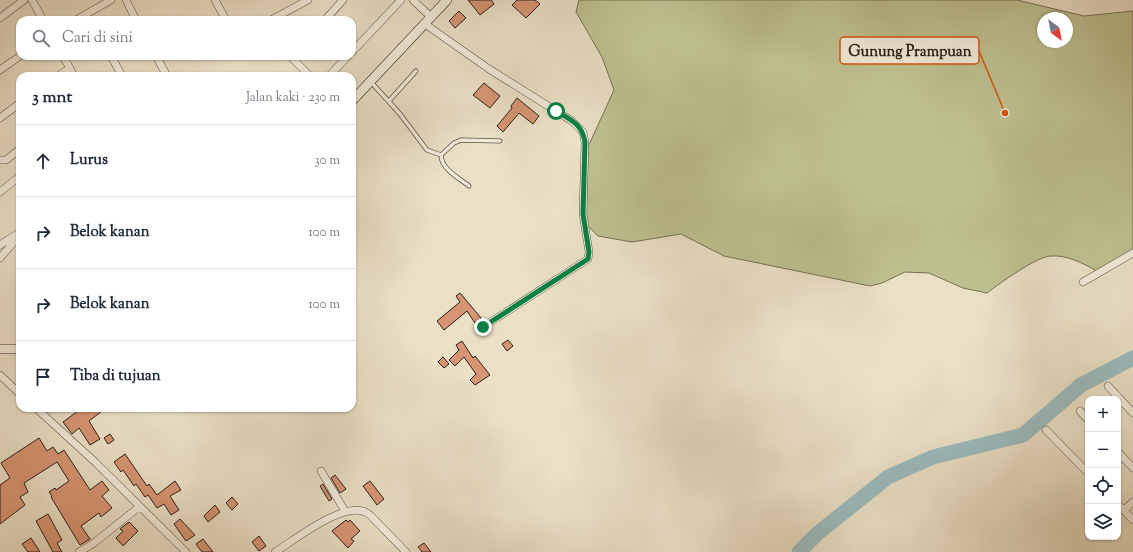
<!DOCTYPE html>
<html lang="id">
<head>
<meta charset="utf-8">
<style>
  body { margin:0; font-family:"Sorts Mill Goudy",serif; background:#f6f6f7; color:#1f2937 }
  .controls { position:absolute; right:12px; bottom:12px; display:grid; overflow:hidden; border-radius:8px; box-shadow:0 1px 3px #0004 }
  .controls button { width:36px; height:36px; display:grid; place-items:center; padding:0; border:0; border-bottom:1px solid #e0e1e3; background:#fff; color:#1f2937; font:20px sans-serif }
  .compass { position:absolute; left:1037px; top:12px; width:36px; height:36px; border-radius:50%; background:#fff; box-shadow:0 1px 3px #0004; rotate:148deg }
  .stop { position:absolute; width:12px; height:12px; margin:-9px; border:3px solid #0b8043; border-radius:50%; background:#fff }
  .stop.end { background:#0b8043; border-color:#fff; box-shadow:0 1px 4px #0008 }
  .list { margin:0; padding:0; list-style:none }
  h2 { display:flex; justify-content:space-between; align-items:center; height:52px; margin:0; padding:0 16px; font-size:17px }
  h2 small { font-size:13px; font-weight:400; color:#747a83 }
  .list li { display:grid; grid-template-columns:26px 1fr auto; gap:12px; align-items:center; box-sizing:border-box; height:72px; padding:0 16px; border-top:1px solid #e0e1e3 }
  .list b { display:block; font-size:15px; white-space:nowrap }
  .list em { font-size:13px; font-style:normal; color:#747a83 }
  .icon { flex:none; width:22px; height:22px; fill:none; stroke:currentColor; stroke-width:2; stroke-linecap:round; stroke-linejoin:round }
  .map { position:relative; flex:none; width:1133px; height:552px; overflow:hidden }
  .search { position:absolute; background:#fff; box-shadow:0 1px 3px #0004; left:16px; top:16px; width:340px; height:44px; display:flex; align-items:center; gap:10px; box-sizing:border-box; padding:0 14px; border-radius:12px; color:#747a83; font-size:15px }
  .panel { position:absolute; background:#fff; box-shadow:0 1px 3px #0004; left:16px; top:72px; width:340px; height:340px; border-radius:12px }
  .map>svg:first-child { display:block }
</style>
</head>
<body>
<div class="map">
<svg width="1133" height="552" viewBox="0 0 1133 552">
  <rect width="100%" height="100%" fill="#eae0c6"/>
  <filter id="stains"><feTurbulence type="fractalNoise" baseFrequency=".005" numOctaves="4"/><feColorMatrix values="0 0 0 0 .2 0 0 0 0 .09 0 0 0 0 .02 0 0 0 .5 -.17"/></filter>
  <radialGradient id="worn" r=".72"><stop offset=".6" stop-color="#630" stop-opacity="0"/><stop offset="1" stop-color="#630" stop-opacity=".3"/></radialGradient>
  <path fill="#bec090" stroke="#757055" fill-rule="evenodd" d="M579,0H1017L1084,16L1133,11V250L1097,271C1082,263 1068,255 1051,256C1037,256 999,284 987,293L963,288L929,273L905,272L882,283L870,286L724,256L681,234L632,242L598,236L585,223L588,147L614,90L602,57L576,12ZM1043,18H1067V42H1043Z"/>
  <g fill="none" stroke-linecap="round" stroke-linejoin="round">
    <path stroke="#9bbbbe" stroke-width="15" d="M799,552L818,533L888,477L933,457L1023,435L1081,385L1133,358"/>
  </g>
  <path fill="#d79573" stroke="#2c1f1a" d="M468,0H491L494,4L480,15Z
    M517,0H535L540,4L526,18L512,5Z
    M459,11L466,18L455,28L449,21Z
    M484,83L500,96L490,108L473,95Z
    M517,98L539,116L533,124L519,113L503,132L497,126L512,108L511,106Z
    M460,293L481,318L475,323L467,311L444,330L437,321L460,302L456,296Z
    M508,340L513,346L507,351L502,344Z
    M462,341L473,358L475,356L490,375L475,385L470,380L476,374L464,357L455,366L449,360L459,350L456,345Z
    M443,357L449,364L444,368L438,362Z
    M82,408H106L89,421L100,439L90,445L79,428L72,434L63,422Z
    M110,434L114,440L108,444L104,438Z
    M39,438L47,451L53,447L58,454L64,450L90,490L102,481L109,490L102,496L112,508L101,517L99,513L81,526L90,539L80,545L51,497L52,496L49,492L55,488L56,490L69,481L57,462L24,483L28,492L20,497L25,505L0,524V485L10,478L1,463Z
    M125,454L147,486L149,484L157,495L175,481L181,490L170,496L179,510L171,515L164,504L157,508L148,495L145,497L136,484L134,486L123,470L121,472L114,462Z
    M335,475L346,489L340,493L331,478Z
    M370,481L384,499L377,505L363,486Z
    M323,484L332,499L329,501L320,486Z
    M232,497L238,504L232,510L226,503Z
    M215,505L220,512L208,522L204,516Z
    M48,514L62,540L57,543L62,552H53L36,521Z
    M180,519L195,535L186,541L174,524Z
    M346,520L348,522L350,520L360,531L351,539L354,541L348,548L332,531Z
    M129,522L138,531L123,546L116,538L123,531L120,529Z
    M259,536L266,546L259,551L252,542Z
    M31,538L40,552H28L22,544Z
    M203,539L213,552H202L196,544Z
    M424,543L431,552H422L418,547Z"/>
  <g fill="none" stroke-linecap="round" stroke-linejoin="round">
    <g stroke="#5c4f45" stroke-width="5">
      <path id="lane" d="M371,82L400,114L427,150L441,155L454,143L461,140L500,141
        M389,101L416,71
        M441,155C441,169 459,178 469,186"/>
    </g>
    <g stroke="#5c4f45" stroke-width="8">
      <path id="street" d="M32,0L43,20
        M126,0L136,20
        M215,0L226,20
        M413,0L431,17
        M0,18L24,0
        M76,20L111,0
        M271,20L308,0
        M325,20L343,0
        M425,24L489,69L572,121L583,132L585,142L583,214L589,252L588,259L483,327
        M352,52L401,0
        M63,56L74,76
        M111,56L122,76
        M156,56L167,76
        M292,56L291,57L310,76
        M0,70L20,56
        M58,76L70,68
        M329,76L348,56
        M0,118L20,103
        M0,160H6L20,149
        M0,192L20,176
        M0,245L20,232
        M0,258L20,235
        M1083,282L1133,253
        M0,375L20,394
        M1108,386L1133,413
        M36,408L95,462L186,552
        M1080,411L1088,420
        M1046,430L1088,473
        M1118,452L1133,468
        M321,471L345,511
        M1118,504L1133,520
        M1124,510L1133,502
        M79,552L94,543L139,507
        M275,552C295,540 349,496 370,515L406,552"/>
    </g>
    <g stroke="#2c1f1a" stroke-width="10">
      <path id="secondary" d="M352,101L447,0
        M0,349H20"/>
    </g>
    <use href="#lane" stroke="#f1ebda" stroke-width="3.5"/>
    <use href="#street" stroke="#f1ebda" stroke-width="7"/>
    <use href="#secondary" stroke="#f1ebda" stroke-width="9"/>
  </g>
  <g fill="none" stroke-linecap="round" stroke-linejoin="round">
    <path stroke="#0b8043" stroke-width="5" d="M483,327L588,259L589,252L583,214L585,142C582,124 571,120 556,111"/>
  </g>
  <path fill="none" stroke="#d5530d" stroke-width="1.5" d="M1005 113L979 51"/>
  <circle fill="#d5530d" stroke="#f1ebda" stroke-width="1.5" cx="1005" cy="113" r="4"/>
  <rect fill="#f1ebda" stroke="#d5530d" stroke-width="1.5" x="840" y="37" width="139" height="27" rx="4"/>
  <g font-size="15" text-anchor="middle" font-weight="bold" fill="#2c1f1a">
    <text x="910" y="56">Gunung Prampuan</text>
  </g>
  <rect width="100%" height="100%" filter="url(#stains)"/>
  <rect width="100%" height="100%" fill="url(#worn)"/>
</svg>
<div class="controls">
<button>+</button>
<button>−</button>
<button><svg class="icon" aria-label="locate" viewBox="0 0 24 24"><circle cx="12" cy="12" r="6"/><path d="M12 2v4M12 18v4M2 12h4M18 12h4"/></svg></button>
<button><svg class="icon" aria-label="layers" viewBox="0 0 24 24"><path d="M12 4l9 5-9 5-9-5zM3 14l9 5 9-5"/></svg></button>
</div>
<svg class="compass" viewBox="-18 -18 36 36"><path d="M0-13l5 13h-10z" fill="#e53935"/><path d="M0 13l5-13h-10z" fill="#747a83"/></svg>
<div class="stop" style="left:556px;top:111px"></div>
<div class="stop end" style="left:483px;top:327px"></div>
<div class="search"><svg class="icon" aria-label="search" viewBox="0 0 24 24"><circle cx="10" cy="10" r="6"/><path d="M15 15l6 6"/></svg>Cari di sini</div>
<section class="panel">
<h2>3 mnt<small>Jalan kaki · 230 m</small></h2>
<ul class="list">
<li><svg class="icon" aria-label="ahead" viewBox="0 0 24 24"><path d="M12 20V5M6 11l6-6 6 6"/></svg><div><b>Lurus</b></div><em>30 m</em></li>
<li><svg class="icon" aria-label="right" viewBox="0 0 24 24"><path d="M7 20v-9h11M14 6l5 5-5 5"/></svg><div><b>Belok kanan</b></div><em>100 m</em></li>
<li><svg class="icon" aria-label="right" viewBox="0 0 24 24"><path d="M7 20v-9h11M14 6l5 5-5 5"/></svg><div><b>Belok kanan</b></div><em>100 m</em></li>
<li><svg class="icon" aria-label="arrive" viewBox="0 0 24 24"><path d="M6 21V4h12l-3 4 3 4H6"/></svg><div><b>Tiba di tujuan</b></div></li>
</ul>
</section>
</div>
</body>
</html>
